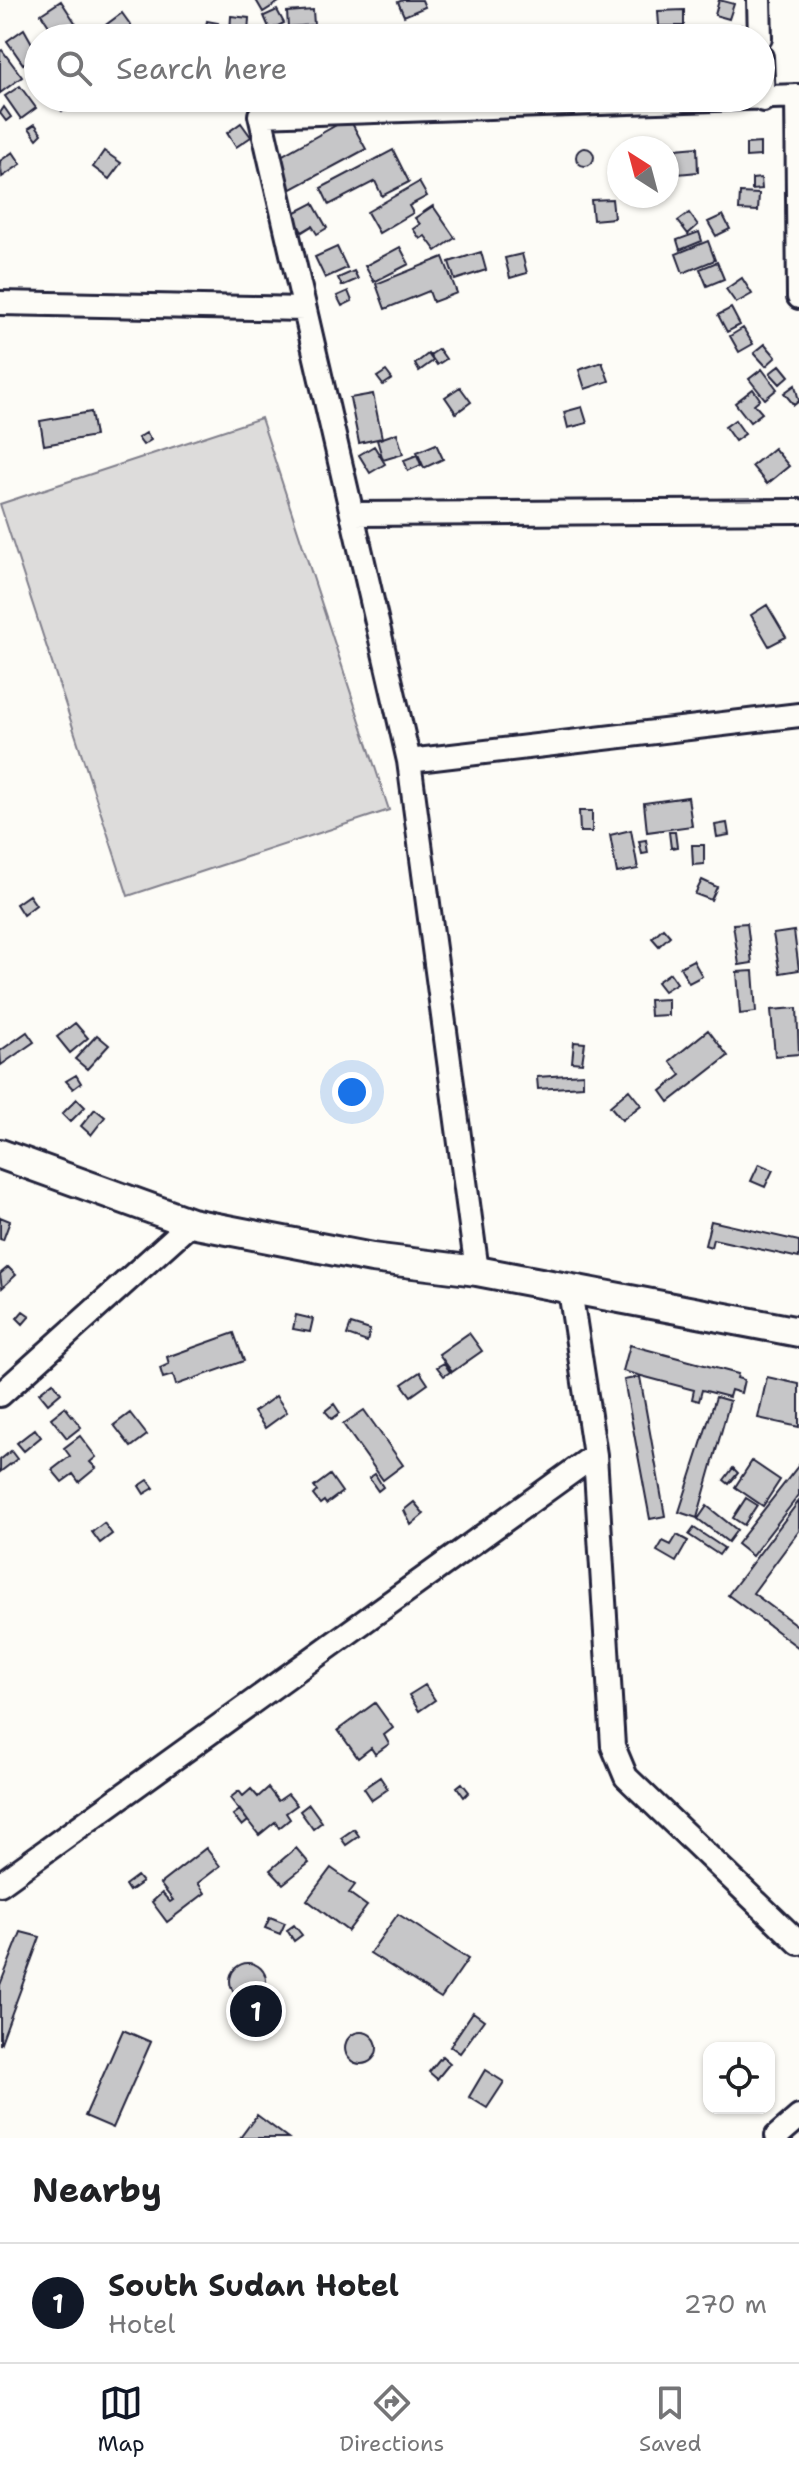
<!DOCTYPE html>
<html lang="en">
<head>
<meta charset="utf-8">
<style>
  body { margin:0; font-family:"Shantell Sans",sans-serif; background:#f6f6f6; color:#202124 }
  .controls { position:absolute; right:24px; bottom:24px; display:grid; overflow:hidden; border-radius:16px; box-shadow:0 2px 6px #0004 }
  .controls button { width:72px; height:72px; display:grid; place-items:center; padding:0; border:0; border-bottom:2px solid #e0e0e0; background:#fff; color:#202124; font:40px sans-serif }
  .compass { position:absolute; left:607px; top:136px; width:72px; height:72px; border-radius:50%; background:#fff; box-shadow:0 2px 6px #0004; rotate:324deg }
  .you { position:absolute; left:352px; top:1092px; width:28px; height:28px; margin:-20px; border:6px solid #fff; border-radius:50%; background:#1a73e8; box-shadow:0 0 0 12px #1a73e833 }
  .badge { display:grid; place-items:center; width:52px; height:52px; border-radius:50%; background:#111827; color:#fff; font-size:26px; font-weight:700 }
  .pin { position:absolute; translate:-50% -50%; border:4px solid #fff; box-shadow:0 2px 8px #0006 }
  .list { margin:0; padding:0; list-style:none }
  h2 { display:flex; justify-content:space-between; align-items:center; height:104px; margin:0; padding:0 32px; font-size:34px }
  h2 small { font-size:26px; font-weight:400; color:#757577 }
  .list li { display:grid; grid-template-columns:52px 1fr auto; gap:24px; align-items:center; box-sizing:border-box; height:120px; padding:0 32px; border-top:2px solid #e0e0e0 }
  .list b { display:block; font-size:30px; white-space:nowrap }
  .list p { margin:0; font-size:26px; white-space:nowrap; color:#757577 }
  .list em { font-size:26px; font-style:normal; color:#757577 }
  .icon { flex:none; width:44px; height:44px; fill:none; stroke:currentColor; stroke-width:2; stroke-linecap:round; stroke-linejoin:round }
  .map { position:relative; flex:none; width:799px; height:2138px; overflow:hidden }
  .search { position:absolute; background:#fff; box-shadow:0 2px 6px #0004; left:24px; right:24px; top:24px; height:88px; display:flex; align-items:center; gap:20px; box-sizing:border-box; padding:0 28px; border-radius:44px; color:#757577; font-size:30px }
  .sheet { height:224px; background:#fff }
  nav { display:flex; justify-content:space-around; align-items:center; box-sizing:border-box; height:112px; border-top:2px solid #e0e0e0; background:#fff; font-size:22px; color:#757577 }
  nav a { display:grid; justify-items:center; gap:4px }
  nav .on { color:#111827 }
  .map>svg:first-child { display:block }
</style>
</head>
<body>
<div class="map">
<svg width="799" height="2138" viewBox="0 0 799 2138">
  <rect width="100%" height="100%" fill="#fdfcf7"/>
  <filter id="ink" filterUnits="userSpaceOnUse"><feTurbulence type="fractalNoise" baseFrequency=".0125" numOctaves="2"/><feDisplacementMap in="SourceGraphic" scale="16" xChannelSelector="R" yChannelSelector="G"/><feConvolveMatrix kernelMatrix="1 2 1 2 8 2 1 2 1" color-interpolation-filters="sRGB"/></filter>
  <g filter="url(#ink)">
    <path fill="#dddcdb" stroke="#807f8b" stroke-width="2" d="M261,418L389,810L128,896L0,504Z"/>
    <path fill="#c6c6c8" stroke="#22223b" stroke-width="2" d="M256,0H282L263,12Z
      M403,0H422L425,7L404,16L398,2Z
      M719,0L734,4L729,19L715,15Z
      M61,1L80,30L68,38H57L41,14Z
      M277,10L284,23L270,30L264,16Z
      M313,10L314,25L288,27L287,12Z
      M684,10V26H659L658,11Z
      M122,13L140,38H111L103,27Z
      M231,16L249,18L248,34L230,33Z
      M207,21L218,23L216,32L205,30Z
      M742,25L743,38H725V26Z
      M24,29L38,54L23,64L7,41Z
      M457,33V38H442V34Z
      M2,50L22,77L0,93V51Z
      M38,55V73L33,76L25,64Z
      M20,86L36,108L21,119L5,96Z
      M57,98H68L72,102L62,111L53,102Z
      M4,107L11,117L6,121L0,113Z
      M349,118L366,149L290,190L274,160Z
      M241,123L251,137L236,147L227,133Z
      M35,124L42,134L37,139L29,128Z
      M760,143V156L746,157V144Z
      M697,147L698,172L678,174L676,149Z
      M576 157a9 9 0 1 1 18 0a9 9 0 1 1-18 0Z
      M393,150L409,182L382,196L375,181L329,205L321,188Z
      M104,151L121,163L109,179L93,167Z
      M13,152L21,164L2,177L0,161Z
      M761,178L762,189L752,190V179Z
      M419,182L427,196L409,206L413,213L379,233L367,212Z
      M740,193L759,194L758,211L739,210Z
      M612,199L614,218L593,220L591,200Z
      M313,203L327,228L317,234L312,226L302,232L292,214Z
      M433,206L455,238L436,251L425,236L420,239L413,229L420,224L415,218Z
      M689,213L698,225L688,234L678,221Z
      M723,215L730,229L716,236L708,222Z
      M699,232L702,241L680,250L677,240Z
      M708,241L715,260L683,273L676,254Z
      M337,247L347,268L325,278L315,257Z
      M400,247L409,264L374,282L365,266Z
      M481,252L486,270L455,280L449,262Z
      M522,254L527,273L510,278L505,258Z
      M443,257L457,293L433,302L429,291L385,309L376,284Z
      M717,262L724,279L707,286L700,269Z
      M354,271L358,279L342,286L338,278Z
      M742,278L752,294L736,303L726,289Z
      M348,291L352,301L342,306L337,296Z
      M731,308L740,325L727,332L718,315Z
      M743,328L753,344L739,352L730,336Z
      M765,344L776,357L766,366L754,353Z
      M439,349L446,359L437,365L430,355Z
      M428,354L433,361L419,371L415,364Z
      M602,362L609,381L585,389L579,370Z
      M780,365L789,376L780,384L770,373Z
      M762,369L777,389L765,399L749,379Z
      M386,371L392,379L383,385L377,377Z
      M795,385L799,401L794,405L784,393Z
      M460,387L471,402L456,413L445,397Z
      M753,389L760,399L754,404L762,413L750,422L735,403Z
      M373,394L382,438L359,443L350,398Z
      M582,407L587,423L568,428L564,412Z
      M91,412L95,436L44,445L40,421Z
      M735,420L745,434L735,441L725,427Z
      M146,433L151,440L143,445L138,438Z
      M397,433L403,454L383,460L377,440Z
      M436,444L443,459L424,468L417,452Z
      M374,446L385,464L370,473L359,455Z
      M774,448L789,466L767,484L752,466Z
      M417,455L421,465L408,471L404,460Z
      M767,605L786,637L769,646L751,615Z
      M688,797L692,826L647,832L644,803Z
      M579,811H592V832H580Z
      M727,823L729,835L717,837L715,825Z
      M631,830L638,869L617,873L610,835Z
      M669,832H675L677,847L671,848Z
      M646,840L648,853L642,854L639,841Z
      M692,845H704V864L693,865Z
      M702,880L717,887L711,900L695,894Z
      M29,895L36,905L23,915L16,904Z
      M747,923L752,963L739,965L733,924Z
      M663,928L670,936L659,946L652,938Z
      M794,931L799,970L780,973L773,934Z
      M693,960L702,976L689,983L680,967Z
      M753,971L756,1012L740,1014L737,972Z
      M670,973L677,983L664,991L657,982Z
      M668,999V1015L650,1016L649,1000Z
      M797,1008L799,1054L775,1056L771,1010Z
      M75,1023L88,1038L70,1053L57,1037Z
      M708,1030L728,1056L669,1102L661,1091L681,1075L670,1061Z
      M27,1032L34,1042L1,1065L0,1051Z
      M97,1035L109,1045L87,1069L75,1059Z
      M574,1042L585,1043L582,1063L572,1062Z
      M583,1074V1086L538,1089L537,1077Z
      M76,1075L81,1083L73,1089L66,1081Z
      M629,1090L641,1105L622,1120L610,1106Z
      M77,1099L85,1107L70,1122L62,1114Z
      M95,1109L105,1117L91,1135L81,1126Z
      M759,1164L773,1170L765,1187L751,1181Z
      M0,1217L10,1221L3,1240L0,1239Z
      M711,1221L799,1241V1258L713,1239L711,1247L705,1245Z
      M8,1267L16,1275L2,1288L0,1274Z
      M23,1311L30,1316L23,1324L17,1318Z
      M296,1315L313,1319L310,1332L293,1329Z
      M351,1324L370,1330L367,1342L347,1335Z
      M234,1333L244,1361L176,1385L173,1375L163,1378L160,1368L169,1364L167,1357Z
      M469,1333L482,1351L452,1372L439,1354Z
      M630,1345L738,1374L737,1378L744,1380L741,1393L731,1390L729,1397L702,1390L699,1401L692,1399L694,1390L623,1371Z
      M444,1363L450,1372L444,1376L437,1367Z
      M420,1372L428,1384L411,1396L402,1384Z
      M640,1377L665,1516L650,1519L624,1380Z
      M767,1377L799,1384V1427L758,1418Z
      M53,1382L61,1393L48,1404L39,1393Z
      M276,1396L287,1412L265,1428L254,1412Z
      M716,1397L730,1401L697,1518L679,1512Z
      M334,1404L340,1413L332,1419L325,1411Z
      M65,1407L81,1427L67,1438L51,1418Z
      M364,1410L403,1465L383,1480L343,1424Z
      M130,1413L147,1435L131,1447L114,1425Z
      M35,1429L41,1437L24,1451L17,1443Z
      M80,1436L96,1457L90,1462L96,1468L79,1482L73,1474L62,1482L52,1470L70,1456L64,1448Z
      M11,1451L17,1459L0,1472V1460Z
      M752,1461L780,1480L763,1506L735,1487Z
      M799,1465V1495L752,1556L737,1544Z
      M733,1468L738,1473L729,1484L724,1480Z
      M375,1474L383,1487L378,1491L369,1478Z
      M330,1475L342,1492L326,1504L324,1501L320,1504L313,1495L317,1491L314,1487Z
      M148,1480L154,1488L144,1494L139,1486Z
      M746,1498L757,1505L744,1525L733,1518Z
      M799,1501V1531L753,1593L799,1627V1648L728,1595Z
      M414,1502L424,1514L411,1525L404,1510Z
      M707,1506L737,1530L728,1542L698,1519Z
      M104,1523L112,1534L100,1543L92,1532Z
      M694,1528L724,1548L719,1555L689,1535Z
      M677,1535L688,1541L676,1562L657,1551L663,1541L671,1545Z
      M425,1685L435,1700L419,1711L409,1695Z
      M375,1703L393,1728L384,1735L389,1744L375,1754L371,1748L358,1758L338,1730Z
      M380,1777L388,1789L372,1800L364,1788Z
      M462,1783L469,1792L464,1797L457,1787Z
      M268,1788L278,1801L288,1794L297,1805L286,1813L290,1819L279,1828L275,1822L259,1835L230,1798L239,1791L243,1796L251,1789L258,1797Z
      M309,1804L322,1822L313,1829L300,1811Z
      M240,1810L248,1821L242,1826L233,1815Z
      M354,1829L359,1836L346,1845L341,1838Z
      M206,1848L220,1866L198,1883L205,1893L167,1922L152,1902L162,1893L170,1902L173,1900L160,1884Z
      M296,1848L309,1863L283,1884L270,1870Z
      M331,1868L355,1885L349,1893L367,1906L348,1931L307,1900Z
      M137,1876L142,1882L129,1891L125,1885Z
      M398,1914L468,1959L441,1998L370,1953Z
      M270,1917L285,1923L280,1934L265,1928Z
      M294,1925L302,1935L294,1941L287,1930Z
      M21,1932L40,1937L0,2045V1985Z
      M230 1981a18 18 0 1 1 36 0a18 18 0 1 1-36 0Z
      M473,2012L484,2020L460,2053L450,2046Z
      M123,2030L151,2042L113,2128L85,2116Z
      M345 2048a16 16 0 1 1 32 0a16 16 0 1 1-32 0Z
      M442,2056L450,2063L437,2079L429,2072Z
      M485,2070L504,2082L487,2108L469,2097Z
      M257,2115L288,2138H240Z"/>
    <g fill="none" stroke-linecap="round" stroke-linejoin="round">
      <g stroke="#22223b" stroke-width="28">
        <path id="minor" d="M759,0L760,38
          M761,57L763,100
          M797,96L799,297
          M799,96L260,115L409,761L799,715
          M0,303L304,309
          M352,514L799,511
          M409,761L477,1271
          M570,1290L595,1455L613,1746L626,1777L799,1943
          M0,1395L191,1223
          M0,1884L595,1455
          M777,2136L799,2117"/>
      </g>
      <g stroke="#22223b" stroke-width="34">
        <path id="tertiary" d="M0,1154L191,1223L372,1258L477,1271L799,1332"/>
      </g>
      <use href="#minor" stroke="#fdfcf7" stroke-width="22"/>
      <use href="#tertiary" stroke="#fdfcf7" stroke-width="28"/>
    </g>
  </g>
</svg>
<div class="controls">
<button><svg class="icon" aria-label="locate" viewBox="0 0 24 24"><circle cx="12" cy="12" r="6"/><path d="M12 2v4M12 18v4M2 12h4M18 12h4"/></svg></button>
</div>
<svg class="compass" viewBox="-18 -18 36 36"><path d="M0-13l5 13h-10z" fill="#e53935"/><path d="M0 13l5-13h-10z" fill="#757577"/></svg>
<div class="you"></div>
<div class="pin badge" style="left:256px;top:2011px">1</div>
<div class="search"><svg class="icon" aria-label="search" viewBox="0 0 24 24"><circle cx="10" cy="10" r="6"/><path d="M15 15l6 6"/></svg>Search here</div>
</div>
<section class="sheet">
<h2>Nearby<small></small></h2>
<ul class="list">
<li><span class="badge">1</span><div><b>South Sudan Hotel</b><p>Hotel</p></div><em>270 m</em></li>
</ul>
</section>
<nav>
<a class="on"><svg class="icon" aria-label="map" viewBox="0 0 24 24"><path d="M3 6l6-2 6 2 6-2v14l-6 2-6-2-6 2zM9 4v14M15 6v14"/></svg>Map</a>
<a><svg class="icon" aria-label="directions" viewBox="0 0 24 24"><path d="M12 3l9 9-9 9-9-9zM9 14v-3h6M13 9l2 2-2 2"/></svg>Directions</a>
<a><svg class="icon" aria-label="saved" viewBox="0 0 24 24"><path d="M7 4h10v16l-5-4-5 4z"/></svg>Saved</a>
</nav>
</body>
</html>
